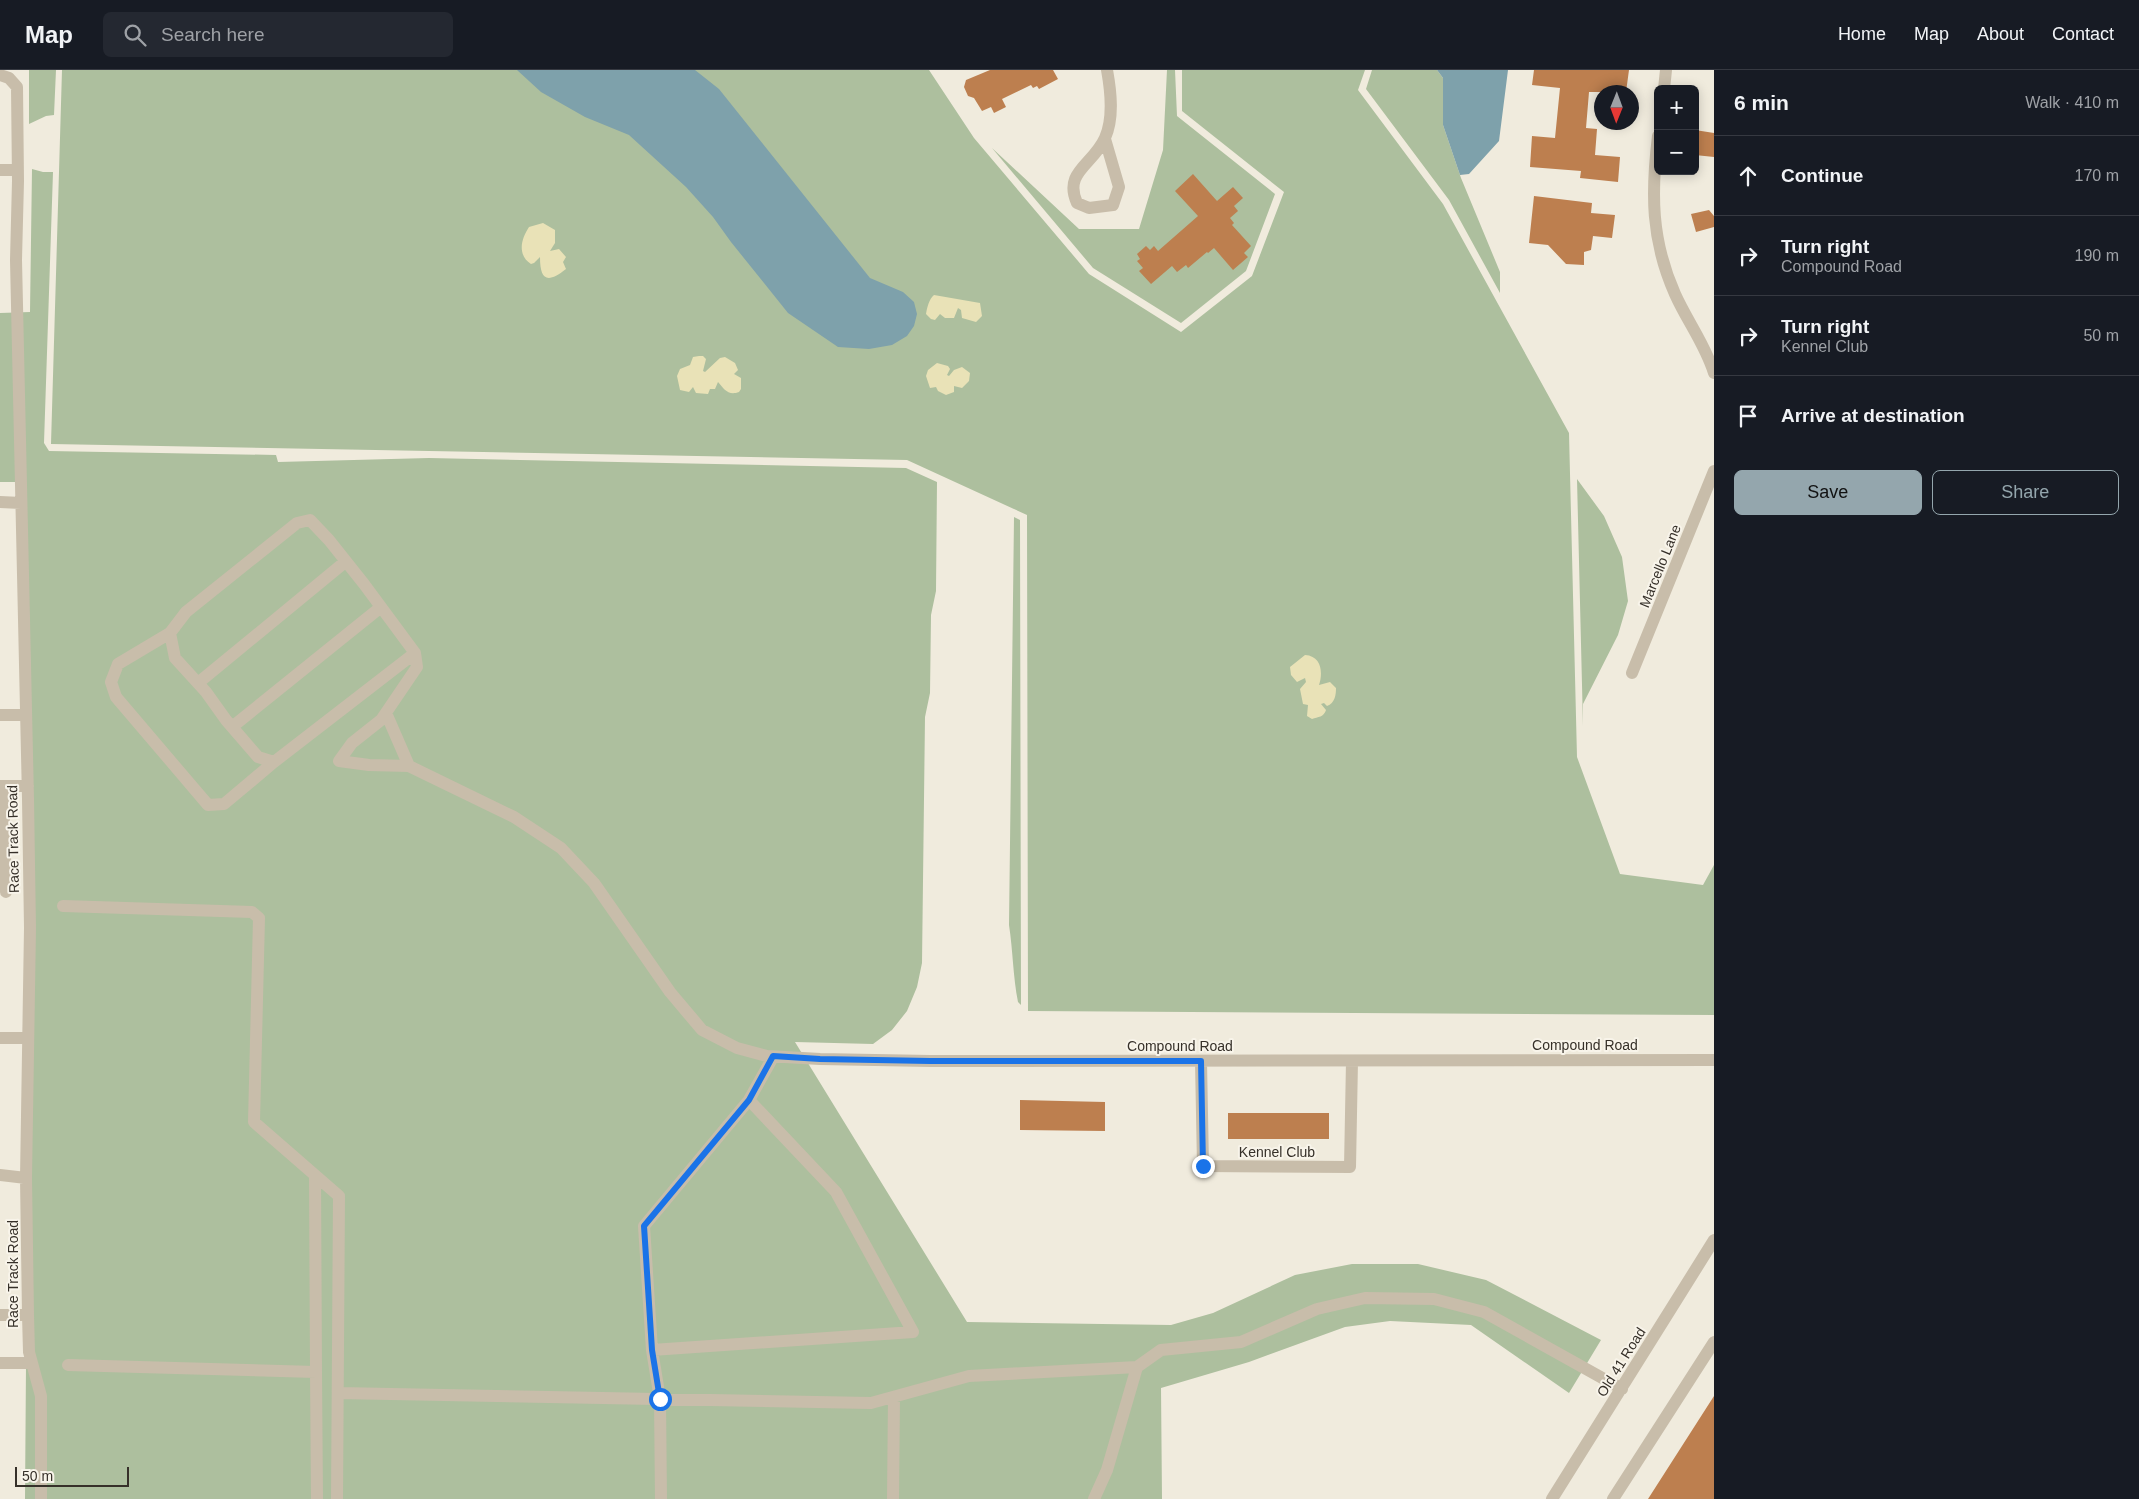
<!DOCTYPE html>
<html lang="en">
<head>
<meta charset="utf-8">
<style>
  body { margin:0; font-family:Arial,sans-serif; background:#242831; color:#f1f3f6 }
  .controls { position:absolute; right:15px; top:15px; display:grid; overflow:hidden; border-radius:8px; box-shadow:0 2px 12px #0003 }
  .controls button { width:45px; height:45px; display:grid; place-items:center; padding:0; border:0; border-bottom:1px solid #363941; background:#171b24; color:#f1f3f6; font:25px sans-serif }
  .compass { position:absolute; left:1594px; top:15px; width:45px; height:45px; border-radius:50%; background:#171b24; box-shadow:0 2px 12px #0003; rotate:181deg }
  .scale { position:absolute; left:15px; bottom:12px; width:114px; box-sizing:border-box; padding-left:5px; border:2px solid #363029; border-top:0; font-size:14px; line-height:18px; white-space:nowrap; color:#363029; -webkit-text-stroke:4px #f8f4ea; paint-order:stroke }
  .stop { position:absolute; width:15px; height:15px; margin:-11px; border:4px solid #1a73e8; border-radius:50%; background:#fff }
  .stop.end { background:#1a73e8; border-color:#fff; box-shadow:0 1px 5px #0008 }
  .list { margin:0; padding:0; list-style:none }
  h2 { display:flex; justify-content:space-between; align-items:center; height:65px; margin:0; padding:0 20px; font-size:21px }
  h2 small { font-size:16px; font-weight:400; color:#9ea1a6 }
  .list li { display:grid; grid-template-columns:32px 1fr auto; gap:15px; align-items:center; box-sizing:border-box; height:80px; padding:0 20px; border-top:1px solid #363941 }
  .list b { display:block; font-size:19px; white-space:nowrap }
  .list p { margin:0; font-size:16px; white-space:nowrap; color:#9ea1a6 }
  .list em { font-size:16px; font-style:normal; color:#9ea1a6 }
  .actions { display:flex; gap:10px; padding:15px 20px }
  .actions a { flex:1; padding:11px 0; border:1px solid #94a6ad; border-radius:8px; text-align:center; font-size:18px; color:#94a6ad }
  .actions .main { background:#94a6ad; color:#111 }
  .icon { flex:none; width:28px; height:28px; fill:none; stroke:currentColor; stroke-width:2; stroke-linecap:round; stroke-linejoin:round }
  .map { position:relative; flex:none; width:1714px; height:1429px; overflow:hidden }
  header { display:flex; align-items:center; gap:30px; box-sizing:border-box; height:70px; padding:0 25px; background:#171b24; border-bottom:1px solid #363941 }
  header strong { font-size:24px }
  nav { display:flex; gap:28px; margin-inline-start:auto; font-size:18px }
  .search { width:350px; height:45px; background:#242831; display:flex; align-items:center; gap:12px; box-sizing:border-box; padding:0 18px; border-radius:8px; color:#9ea1a6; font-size:19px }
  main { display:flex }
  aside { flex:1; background:#171b24 }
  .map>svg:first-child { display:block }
</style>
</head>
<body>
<header>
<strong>Map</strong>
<div class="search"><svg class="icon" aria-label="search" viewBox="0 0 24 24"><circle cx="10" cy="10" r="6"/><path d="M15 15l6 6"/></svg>Search here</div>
<nav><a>Home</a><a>Map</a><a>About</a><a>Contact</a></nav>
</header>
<main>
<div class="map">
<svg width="1714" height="1429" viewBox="0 0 1714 1429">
  <rect width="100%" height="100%" fill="#f0ebdd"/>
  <path fill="#adbf9e" d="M29,0H56L54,45L46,46L29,54Z
    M62,0H929L974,68L1089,204L1181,262L1252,206L1284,122L1182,41V0H1365L1358,20L1443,134L1569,363L1577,687L1620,804L1703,815L1714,795V945L1028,941L1027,445L907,390L51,374Z
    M1167,0H1175L1177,46L1275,124L1246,201L1181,253L1093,198L992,78L1079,159H1139L1163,80Z
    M1372,0H1437L1443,8V55L1461,108L1500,202V223L1449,130L1366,19Z
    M32,99L43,102H53L44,373L49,381L276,385L278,392L429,388L906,398L937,412L936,521L931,545L930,623L925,647L922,893L917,917L907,941L892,960L873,974L795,972L967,1252L1171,1255L1213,1243L1295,1205L1352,1194H1418L1486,1210L1601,1270L1569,1323L1471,1255L1390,1251L1345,1257L1249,1292L1161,1318L1162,1429H25L31,627L26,412H0V243L30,242Z
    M1577,409L1604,446L1622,487L1628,531L1618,565L1583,634V656Z
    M1014,447L1020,450L1021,935L1018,932C1013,907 1013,881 1009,855Z"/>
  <path fill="#e9e2b7" d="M543,153L555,160V173L550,181L559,179L566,187L563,192L566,199C547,214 540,210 540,187L534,193L531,194C517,185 521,169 529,157Z
    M934,225L980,233L982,246L976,252L962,248L961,240L958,238L954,248H945L940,244L935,250L931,249L926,244C927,238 929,229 934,225Z
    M699,286H703L706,289L703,301L705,302L720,288L725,287L735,293L738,300L734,304L741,308V319L739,322C728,326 724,319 718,312L715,319H710L708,324L696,323L693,317L689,322L680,320L677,306L680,299L690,295L693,287Z
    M937,293L948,296L950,299L947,305L949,306L954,300L962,297L970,303L969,311L962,318L954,316V322L946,325L938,321L936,317L930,318L926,306L928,300Z
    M1305,585C1322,586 1323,603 1319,615L1330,612L1336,618C1336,625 1335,633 1327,636L1324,633L1321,634L1326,640C1324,647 1318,647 1312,649L1307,646L1308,635L1303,634L1300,619L1306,612L1305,608L1297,612L1291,605L1290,597Z"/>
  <path fill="#7ea1ab" d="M517,0H695L719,19L870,208L903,222L914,232L917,244L914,256L907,266L892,275L869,279L838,277L788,243L731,172L713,147L686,117L629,65L585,47L541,22Z
    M1437,0H1508L1499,71L1469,104L1460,105L1443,55V8Z"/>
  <path fill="#bd7f4f" d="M990,0H1053L1058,9L1039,19L1037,16L1033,18L1031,15L1002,29L1006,37L994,43L991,37L982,41L974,28L968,26L964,17L966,10Z
    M1534,0H1629L1626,22H1589L1586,58L1597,59L1595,85L1620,87L1618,112L1580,108L1581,101L1530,97L1532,66L1555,68L1560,18L1532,15Z
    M1695,60L1714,63V87L1695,85Z
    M1193,104L1217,131L1233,117L1243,128L1234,136L1238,141L1230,148L1234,153L1232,155L1251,176L1244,183L1248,187L1233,200L1214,178L1208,183L1207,182L1188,198L1186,195L1177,202L1172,196L1151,214L1139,201L1143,198L1137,191L1140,189L1137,184L1146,176L1150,180L1154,176L1158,181L1198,146L1175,121Z
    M1534,126L1592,133L1591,143L1615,145L1612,168L1593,166L1591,180L1584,182V195L1566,194L1548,175L1529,173Z
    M1709,140L1714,146V157L1696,162L1691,144Z
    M1020,1030L1105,1032V1061L1020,1060Z
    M1228,1043H1329V1069H1228Z
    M1714,1326V1429H1648Z"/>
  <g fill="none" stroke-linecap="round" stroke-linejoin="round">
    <path stroke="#c8bdaa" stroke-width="12" d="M0,5L9,8L17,17L18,111L16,190L28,729L30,858L26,1108L28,1245L29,1282L41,1326V1429
      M1664,19L1666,0
      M1658,66C1651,123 1651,170 1675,224C1687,251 1705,274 1714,303
      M1105,69L1119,117L1113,135L1089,138L1077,133C1063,102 1093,95 1105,68C1114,48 1111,22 1107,0
      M0,100H18
      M0,432L21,433
      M170,563L118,594L111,612L116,627L208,735L224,734L274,692
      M415,583L274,692L258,687L226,650L206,622L175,588L170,563L186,542L297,453L310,450L329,470L364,514L415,583L417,597L381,650L352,673L339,691L369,695L409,696L514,747L561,778L594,813L670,922L702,960L737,978L767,986L820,989L930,991L1714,990
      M1632,603L1714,401
      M198,613L345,492
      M386,643L409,696
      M0,645H26
      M232,657L381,537
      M0,716H28
      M3,716L6,822
      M63,836L252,842L259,848L254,1052L339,1126L337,1429
      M0,968H28
      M1201,991L1203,1096L1350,1097L1352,991
      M0,1105L26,1108
      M0,1245H28
      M652,1280L644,1156L749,1030L773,987
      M0,1293H32
      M68,1295L316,1302L315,1105
      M316,1302L317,1429
      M338,1323L871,1333L969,1306L1137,1297
      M661,1429L660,1329L652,1280L913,1262L836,1122L749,1030
      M893,1429L894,1327
      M1094,1429L1107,1400L1137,1297L1161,1280L1241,1272L1317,1239L1365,1228L1434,1229L1484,1242L1622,1319
      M1552,1429L1714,1170
      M1613,1429L1714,1272"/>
  </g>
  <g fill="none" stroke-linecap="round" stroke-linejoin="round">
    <path stroke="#1a73e8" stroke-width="6" d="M660,1329L652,1280L644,1156L749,1030L773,986L820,989L930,991H1201L1203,1096"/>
  </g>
  <g text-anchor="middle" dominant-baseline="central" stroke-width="4" stroke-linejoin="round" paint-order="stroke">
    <g font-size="14" fill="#363029" stroke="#f8f4ea">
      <text transform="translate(1660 496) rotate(-68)">Marcello Lane</text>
      <text transform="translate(13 769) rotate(-91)">Race Track Road</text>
      <text x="1585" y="975">Compound Road</text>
      <text x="1180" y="976">Compound Road</text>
      <text x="1277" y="1082">Kennel Club</text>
      <text transform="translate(13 1204) rotate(-90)">Race Track Road</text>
      <text transform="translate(1621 1292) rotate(-58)">Old 41 Road</text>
    </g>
  </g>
</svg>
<div class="controls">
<button>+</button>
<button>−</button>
</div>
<svg class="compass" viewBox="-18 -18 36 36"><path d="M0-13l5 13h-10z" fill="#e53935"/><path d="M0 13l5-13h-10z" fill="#9ea1a6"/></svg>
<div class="scale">50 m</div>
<div class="stop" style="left:660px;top:1329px"></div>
<div class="stop end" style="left:1203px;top:1096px"></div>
</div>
<aside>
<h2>6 min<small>Walk · 410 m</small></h2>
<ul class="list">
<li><svg class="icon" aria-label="ahead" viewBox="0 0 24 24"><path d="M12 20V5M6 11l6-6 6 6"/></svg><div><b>Continue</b></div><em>170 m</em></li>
<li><svg class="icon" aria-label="right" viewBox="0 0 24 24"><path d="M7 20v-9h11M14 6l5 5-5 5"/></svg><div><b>Turn right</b><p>Compound Road</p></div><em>190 m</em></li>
<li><svg class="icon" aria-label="right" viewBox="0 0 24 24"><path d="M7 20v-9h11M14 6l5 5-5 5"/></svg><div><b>Turn right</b><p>Kennel Club</p></div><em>50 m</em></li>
<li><svg class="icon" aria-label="arrive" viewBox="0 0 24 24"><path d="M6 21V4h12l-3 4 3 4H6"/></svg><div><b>Arrive at destination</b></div></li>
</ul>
<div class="actions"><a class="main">Save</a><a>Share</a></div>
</aside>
</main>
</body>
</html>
